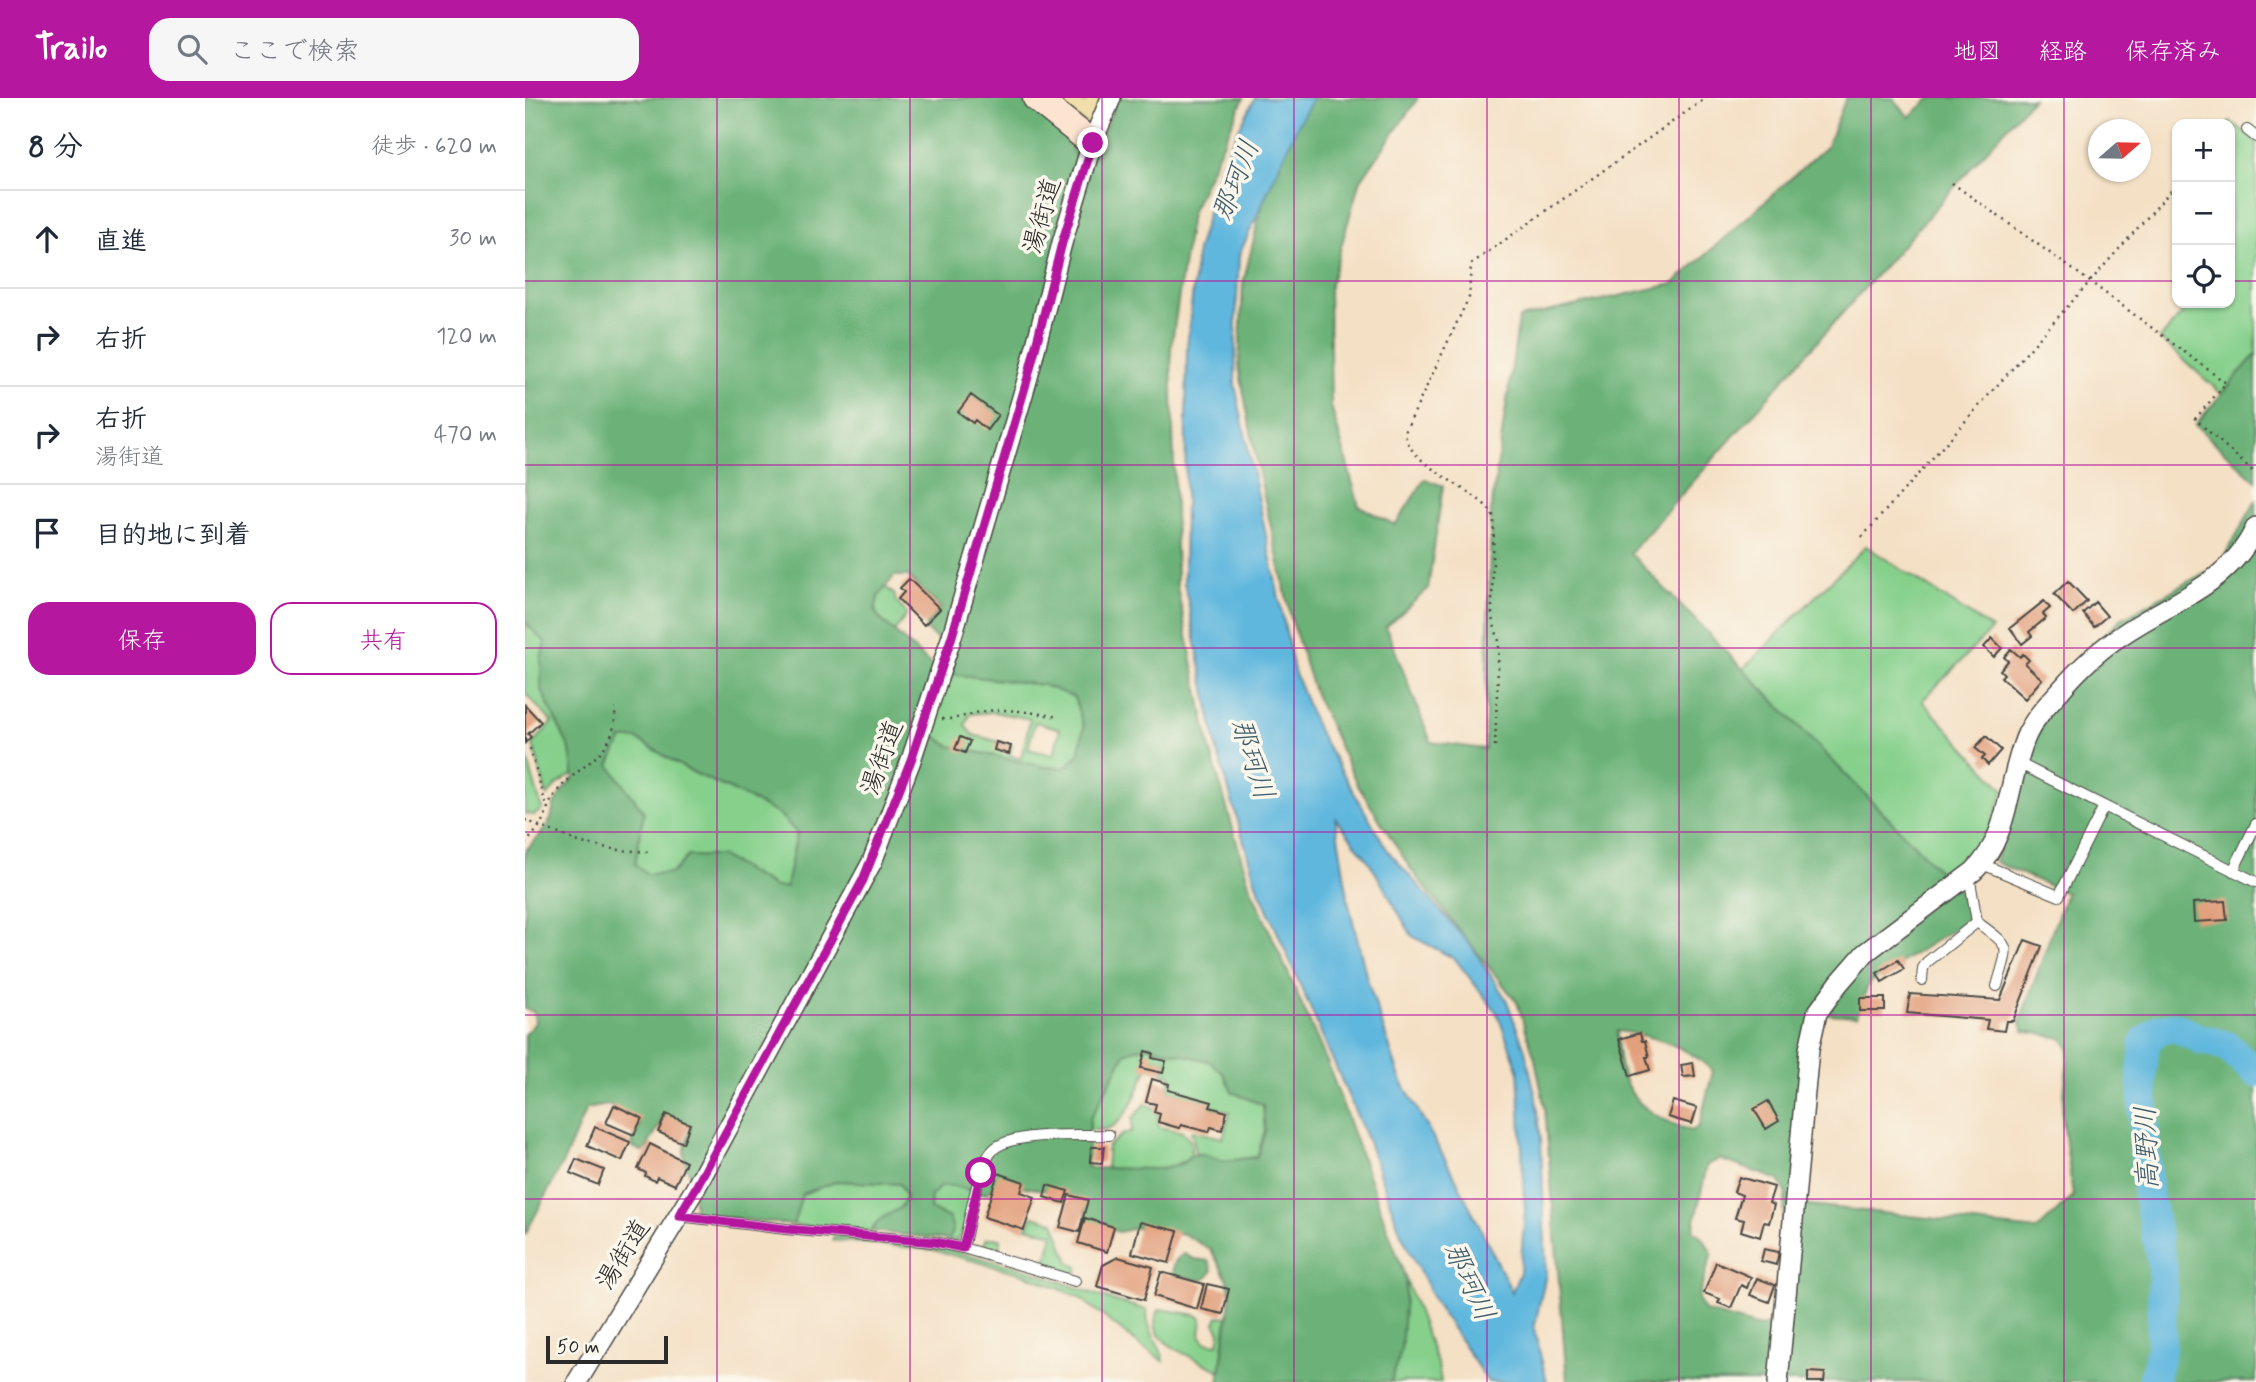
<!DOCTYPE html>
<html lang="ja">
<head>
<meta charset="utf-8">
<style>
  body { margin:0; font-family:Mynerve,"Klee One",sans-serif; background:#f6f6f7; color:#1f2937 }
  .controls { position:absolute; right:21px; top:21px; display:grid; overflow:hidden; border-radius:14px; box-shadow:0 2px 5px #0004 }
  .controls button { width:63px; height:63px; display:grid; place-items:center; padding:0; border:0; border-bottom:2px solid #e0e1e3; background:#fff; color:#1f2937; font:35px sans-serif }
  .compass { position:absolute; left:1563px; top:21px; width:63px; height:63px; border-radius:50%; background:#fff; box-shadow:0 2px 5px #0004; rotate:70deg }
  .scale { position:absolute; left:21px; bottom:18px; width:122px; box-sizing:border-box; padding-left:7px; border:4px solid #2b2b2b; border-top:0; font-size:19px; line-height:24px; white-space:nowrap; color:#2b2b2b; -webkit-text-stroke:5px #fbf7ec; paint-order:stroke }
  .stop { position:absolute; width:21px; height:21px; margin:-16px; border:5px solid #b5179e; border-radius:50%; background:#fff }
  .stop.end { background:#b5179e; border-color:#fff; box-shadow:0 2px 7px #0008 }
  .list { margin:0; padding:0; list-style:none }
  h2 { display:flex; justify-content:space-between; align-items:center; height:91px; margin:0; padding:0 28px; font-size:30px }
  h2 small { font-size:23px; font-weight:400; color:#747a83 }
  .list li { display:grid; grid-template-columns:46px 1fr auto; gap:21px; align-items:center; box-sizing:border-box; height:98px; padding:0 28px; border-top:2px solid #e0e1e3 }
  .list b { display:block; font-size:26px; white-space:nowrap }
  .list p { margin:0; font-size:23px; white-space:nowrap; color:#747a83 }
  .list em { font-size:23px; font-style:normal; color:#747a83 }
  .actions { display:flex; gap:14px; padding:21px 28px }
  .actions a { flex:1; padding:16px 0; border:2px solid #b5179e; border-radius:21px; text-align:center; font-size:24px; color:#b5179e }
  .actions .main { background:#b5179e; color:#fff }
  .icon { flex:none; width:38px; height:38px; fill:none; stroke:currentColor; stroke-width:2; stroke-linecap:round; stroke-linejoin:round }
  .map { position:relative; flex:none; width:1731px; height:1284px; overflow:hidden }
  header { display:flex; align-items:center; gap:42px; box-sizing:border-box; height:98px; padding:0 35px; background:#b5179e; color:#fff }
  header strong { font-size:33px }
  nav { display:flex; gap:38px; margin-inline-start:auto; font-size:24px }
  .search { width:490px; height:63px; background:#f6f6f7; display:flex; align-items:center; gap:18px; box-sizing:border-box; padding:0 24px; border-radius:21px; color:#747a83; font-size:26px }
  main { display:flex }
  aside { flex:1; background:#fff }
  .map>svg:first-child { display:block }
</style>
</head>
<body>
<header>
<strong>Trailo</strong>
<div class="search"><svg class="icon" aria-label="search" viewBox="0 0 24 24"><circle cx="10" cy="10" r="6"/><path d="M15 15l6 6"/></svg>ここで検索</div>
<nav><a>地図</a><a>経路</a><a>保存済み</a></nav>
</header>
<main>
<aside>
<h2>8 分<small>徒歩 · 620 m</small></h2>
<ul class="list">
<li><svg class="icon" aria-label="ahead" viewBox="0 0 24 24"><path d="M12 20V5M6 11l6-6 6 6"/></svg><div><b>直進</b></div><em>30 m</em></li>
<li><svg class="icon" aria-label="right" viewBox="0 0 24 24"><path d="M7 20v-9h11M14 6l5 5-5 5"/></svg><div><b>右折</b></div><em>120 m</em></li>
<li><svg class="icon" aria-label="right" viewBox="0 0 24 24"><path d="M7 20v-9h11M14 6l5 5-5 5"/></svg><div><b>右折</b><p>湯街道</p></div><em>470 m</em></li>
<li><svg class="icon" aria-label="arrive" viewBox="0 0 24 24"><path d="M6 21V4h12l-3 4 3 4H6"/></svg><div><b>目的地に到着</b></div></li>
</ul>
<div class="actions"><a class="main">保存</a><a>共有</a></div>
</aside>
<div class="map">
<svg width="1731" height="1284" viewBox="0 0 1731 1284">
  <rect width="100%" height="100%" fill="#fbf7ec"/>
  <filter id="ink" filterUnits="userSpaceOnUse"><feTurbulence type="fractalNoise" baseFrequency=".0143" numOctaves="2"/><feDisplacementMap in="SourceGraphic" scale="14" xChannelSelector="R" yChannelSelector="G"/><feConvolveMatrix kernelMatrix="1 2 1 2 8 2 1 2 1" color-interpolation-filters="sRGB"/></filter>
  <filter id="wash" filterUnits="userSpaceOnUse"><feTurbulence type="fractalNoise" baseFrequency=".00686" numOctaves="4" result="noise"/><feDisplacementMap in="SourceGraphic" scale="28" xChannelSelector="R" yChannelSelector="G"/><feGaussianBlur stdDeviation="1.57" result="paint"/><feColorMatrix in="noise" values="0 0 0 0 0 0 0 0 0 0 0 0 0 0 0 0 0 1.4 0 .05"/><feComposite in="paint" operator="in"/></filter>
  <g filter="url(#wash)">
    <rect width="100%" height="100%" fill="#f4e0c5"/>
    <path fill="#86d08c" stroke="#587e5c" stroke-width="2" fill-rule="evenodd" d="M1705,23L1731,44V256L1697,296L1635,241L1666,205H1705V26H1702Z
      M1341,448L1467,531L1397,603L1479,692L1457,755L1426,785L1218,571Z
      M360,489L370,497V502L382,516L369,534L354,520L350,513L353,499Z
      M0,524L20,544L16,561V592L45,651L49,675L32,687L22,698L8,646L27,624L0,595Z
      M418,575L519,587L549,599L559,630L553,657L540,670L519,669L425,648L400,631ZM469,614L505,621L496,660L485,658L487,647L448,637L440,627L445,616ZM510,624L535,631L529,657L503,651Z
      M97,641H112L163,672L211,694L255,717L272,735L261,789H250L196,758L147,775L122,776L110,766L119,714L84,667Z
      M0,653L17,711L10,717L0,716Z
      M622,948L685,963L699,976L707,994L738,1007L740,1033L732,1059L699,1063L677,1056H670L669,1044L666,1034L668,1033L698,1040L705,1014L685,1009L687,1005L643,992L647,978L638,975L641,963L627,960C616,980 606,1023 582,1031C577,1032 570,1032 565,1032V1021L601,954Z
      M620,1006L628,1009L633,1018L634,1029L658,1034L666,1044V1057C645,1078 608,1071 581,1070L583,1048L597,1037L607,1033V1021Z
      M313,1083L376,1086L381,1100L375,1110L357,1120L345,1133L268,1127L277,1096Z
      M416,1088H428L447,1092C444,1108 443,1134 430,1143L424,1142L428,1130L405,1112V1098Z
      M508,1118L529,1124L544,1164L553,1169L552,1174L544,1178L461,1155L458,1148L462,1140H476L473,1154L520,1167L528,1136L502,1129Z
      M309,1138L410,1148L503,1172L583,1201L622,1212C621,1234 635,1243 639,1263L616,1248L554,1199L502,1177L408,1152L307,1142Z
      M881,1182L913,1268L916,1284H866L876,1251Z
      M635,1211L671,1217L677,1221L675,1237L680,1244L693,1246L695,1234L690,1225L693,1218L702,1219L695,1273C675,1261 612,1244 635,1211Z"/>
    <path fill="#6cb278" stroke="#4c6e52" stroke-width="2" fill-rule="evenodd" d="M0,0H112L114,2L122,0H504L571,51L593,0H719L666,115L646,251L652,489L685,651L724,786L803,966L881,1182L876,1251L866,1284H694L706,1196L701,1179L686,1152L659,1136L619,1128L594,1134L562,1125L560,1107L538,1095L474,1085L461,1096L428,1088H416L406,1098L405,1111L424,1120L428,1130L424,1142L345,1133L357,1120L375,1110L381,1100L375,1086L313,1083L277,1096L268,1127L173,1116L169,1112L168,1082L161,1068L159,1055L166,1029L139,1018L122,1050L118,1054L108,1049L107,1046L115,1027L113,1020L83,1007L61,1011L41,1058L0,1137V936L10,925L9,914L0,911V753L16,736L26,721L29,707L38,692L49,680L45,651L16,592V561L20,544L0,524ZM369,478H383L416,510L401,528V532L425,552L418,575L518,587L549,599L559,630L553,657L540,670L519,669L425,648L400,631L411,571L355,521L350,513L353,499ZM97,641H112L163,672L211,694L255,717L272,735L261,789H249L196,758H163L147,775L122,776L110,766L119,714L84,667ZM622,948L684,963L699,976L707,994L738,1007L740,1033L732,1059L700,1063L677,1056L666,1057L658,1065L638,1071L566,1070L562,1067L565,1021L601,954Z
      M772,0H893L834,85L804,192L806,308L834,408L870,427L900,381L918,388L903,491L861,529L906,644L960,651L966,412L994,220L1148,186L1302,48L1321,0H1368L1384,19L1406,0H1508L1105,455L1437,796L1444,821L1344,885L1332,918L1289,915L1267,1105L1512,1132L1548,1098L1537,1015L1544,950L1536,940L1499,933L1495,923L1541,795L1470,764L1497,678L1494,635L1533,581L1596,521L1695,466L1731,403V1284H1042L1020,1011L1010,961L992,904L887,773L832,686L789,594L766,520L732,366L714,269L718,186L746,70ZM1092,933C1125,937 1163,948 1188,973L1174,1028L1167,1033C1111,1013 1093,994 1092,933ZM1194,1061L1254,1082L1261,1094L1248,1225L1235,1229L1179,1213L1173,1201L1187,1155L1178,1140L1168,1132L1182,1067Z
      M1731,256V383L1670,327Z
      M659,1156L669,1161L684,1163L687,1173L681,1181L674,1182L649,1176C647,1166 650,1161 659,1156Z"/>
    <path fill="#eeda9e" stroke="#8c8264" stroke-width="2" d="M522,0H554L560,5L564,0H579L566,29Z"/>
    <path fill="#61b7de" stroke="#467184" stroke-width="2" fill-rule="evenodd" d="M730,0H788L772,29L714,157L711,221L710,287L769,573L792,631L863,753L947,849L981,901L1000,952L1011,1000L1016,1041L1021,1176L1009,1231L1022,1284H963L911,1206L877,1138L842,1041L731,785L692,652L659,484L662,249L672,153L699,60ZM810,719L845,765L887,838L930,861L972,915L993,971L1000,1113L995,1174L987,1194L931,1081L875,980L842,881L824,807Z"/>
    <g fill="none" stroke-linecap="round" stroke-linejoin="round">
      <path stroke="#61b7de" stroke-width="30" d="M1628,1284L1636,1252L1638,1170L1622,1091L1617,977L1620,944L1634,931L1650,929L1673,940L1702,948L1731,974"/>
    </g>
    <g id="blocks">
      <path fill="#e29f7c" d="M446,297L473,317L462,332L450,322L448,325L433,314Z
        M384,481L415,511L399,527L373,501L379,494L375,490Z
        M1543,483L1562,503L1548,516L1529,496Z
        M1519,503L1525,510L1518,516L1521,520L1504,534L1507,538L1497,546L1485,530Z
        M1570,504L1582,518L1569,529L1558,515Z
        M1467,540L1477,550L1469,559L1459,549Z
        M1486,551L1495,559L1498,556L1504,562L1500,566L1517,581L1500,601L1476,579L1479,576L1475,572L1483,563L1479,559Z
        M0,607L16,624L3,636L6,639L0,645Z
        M1461,638L1476,652L1463,667L1457,661L1460,658L1450,650Z
        M435,639L445,643L440,655L430,651Z
        M471,644L486,648L484,656L469,652Z
        M1700,803L1702,822L1669,824L1668,805Z
        M1500,842L1517,848L1488,923H1481L1479,933L1461,931L1463,922L1382,915L1385,896L1475,902Z
        M1373,862L1379,871L1357,884L1352,875Z
        M1335,900H1360V913H1335Z
        M1115,935L1117,943H1120L1124,959H1121L1125,972L1105,978L1094,941Z
        M620,953L628,955L627,960L641,963L638,975L616,970Z
        M1168,965L1170,978L1158,979L1156,967Z
        M627,981L644,986L643,992L687,1004L685,1009L702,1014L697,1032L686,1029L684,1034L656,1027L654,1030L633,1024L635,1016L629,1014L631,1006L621,1004Z
        M1148,1003L1172,1010L1167,1026L1143,1019Z
        M1243,1003L1254,1023L1241,1031L1229,1011Z
        M89,1007L117,1020L109,1037L81,1025Z
        M141,1016L165,1026L158,1045L133,1034Z
        M70,1029L105,1044L97,1063L62,1048Z
        M125,1046L161,1064L150,1087L132,1079L130,1083L120,1078L121,1075L113,1071Z
        M566,1049H579L577,1065L565,1064Z
        M51,1061L79,1072L73,1087L45,1075Z
        M473,1075L499,1084L496,1094L510,1099L499,1132L459,1119Z
        M1214,1079L1249,1089L1244,1105L1249,1107L1244,1125L1239,1124L1235,1139L1216,1133L1219,1122L1210,1120L1217,1097L1209,1094Z
        M522,1087L543,1093L539,1105L519,1099Z
        M544,1097L563,1102L554,1134L535,1129Z
        M560,1120L589,1129L582,1154L553,1145Z
        M615,1124L653,1133L644,1165L607,1155Z
        M1239,1151L1254,1154L1251,1167L1236,1163Z
        M593,1159L628,1169L619,1202L572,1188L578,1167Z
        M1191,1164L1226,1179L1222,1190L1216,1187L1206,1210L1193,1205L1195,1201L1179,1195Z
        M636,1174L679,1186L672,1211L629,1198Z
        M1232,1180L1250,1187L1244,1204L1225,1197Z
        M682,1186L704,1191L698,1216L676,1211Z
        M1283,1274L1300,1275L1299,1284H1283Z"/>
    </g>
  </g>
  <g filter="url(#ink)">
    <use href="#blocks" fill-opacity="0" stroke="#494642" stroke-width="2"/>
    <g fill="none" stroke-linecap="round" stroke-linejoin="round">
      <g stroke="#494642" stroke-width="12">
        <path id="lane" d="M1722,32L1731,39
          M1493,665L1731,784
          M1457,766L1534,798L1579,708
          M1708,773L1731,726
          M1452,824C1488,851 1484,845 1472,888
          M1397,882L1398,870L1402,864L1452,824L1444,777
          M154,1118L261,1131L409,1144L438,1150L550,1183
          M438,1150C444,1127 452,1068 468,1052C486,1033 558,1038 584,1037"/>
      </g>
      <g stroke="#494642" stroke-width="22">
        <path id="street" d="M52,1284L170,1091L347,764L386,662L427,538L503,279L537,145L567,45L586,0
          M1253,1284L1284,951L1292,915L1314,885L1340,855L1449,773C1485,738 1482,686 1500,641C1507,623 1521,608 1534,594C1552,573 1573,552 1597,537C1646,503 1704,488 1731,429"/>
      </g>
      <g stroke="#494642" stroke-width="29">
        <path id="secondary" d="M511,0L567,45"/>
      </g>
      <path stroke="#494642" stroke-width="2.5" stroke-dasharray="2 5" stroke-linecap="butt" d="M1427,85L1564,183L1701,285L1670,321L1731,376
        M1337,439L1652,86
        M417,621C433,622 445,615 461,613C485,610 510,615 534,619
        M970,648L974,543L967,520V508L969,419C967,416 965,413 963,410C947,391 874,361 881,332L944,199L946,166L1181,0
        M5,650L22,711
        M0,722L56,745L94,752L125,754
        M0,746C5,740 10,735 14,729C21,718 23,705 31,695C55,664 93,658 90,610"/>
      <use href="#lane" stroke="#fff" stroke-width="10"/>
      <use href="#street" stroke="#fff" stroke-width="19"/>
      <use href="#secondary" stroke="#fde4d0" stroke-width="26"/>
    </g>
  </g>
  <g fill="none" stroke-linecap="round" stroke-linejoin="round" filter="url(#ink)">
    <path stroke="#b5179e" stroke-width="9" d="M456,1075L438,1150L410,1144L261,1131L154,1118L170,1091L338,782L386,662L427,538L503,279L537,145L568,45"/>
  </g>
  <path fill="none" stroke="#b5179e" stroke-width="2" stroke-opacity="0.55" d="M192,0V1284M385,0V1284M577,0V1284M769,0V1284M962,0V1284M1154,0V1284M1346,0V1284M1539,0V1284M0,183H1652M1705,183H1731M0,367H1731M0,550H1731M0,734H1731M0,917H1731M0,1101H1731"/>
  <g text-anchor="middle" dominant-baseline="central" stroke-width="7" stroke-linejoin="round" paint-order="stroke">
    <g font-size="26" fill="#2b2b2b" stroke="#fbf7ec">
      <text transform="translate(518 118) rotate(-74)">湯街道</text>
      <text transform="translate(358 660) rotate(-70)">湯街道</text>
      <text transform="translate(99 1157) rotate(-58)">湯街道</text>
    </g>
    <g font-size="28" font-style="italic" fill="#3e5c6a" stroke="#fbf7ec">
      <text transform="translate(712 83) rotate(-69)">那珂川</text>
      <text transform="translate(726 661) rotate(72)">那珂川</text>
      <text transform="translate(1623 1050) rotate(-92)">高野川</text>
      <text transform="translate(943 1184) rotate(65)">那珂川</text>
    </g>
  </g>
</svg>
<div class="controls">
<button>+</button>
<button>−</button>
<button><svg class="icon" aria-label="locate" viewBox="0 0 24 24"><circle cx="12" cy="12" r="6"/><path d="M12 2v4M12 18v4M2 12h4M18 12h4"/></svg></button>
</div>
<svg class="compass" viewBox="-18 -18 36 36"><path d="M0-13l5 13h-10z" fill="#e53935"/><path d="M0 13l5-13h-10z" fill="#747a83"/></svg>
<div class="scale">50 m</div>
<div class="stop" style="left:456px;top:1075px"></div>
<div class="stop end" style="left:568px;top:45px"></div>
</div>
</main>
</body>
</html>
